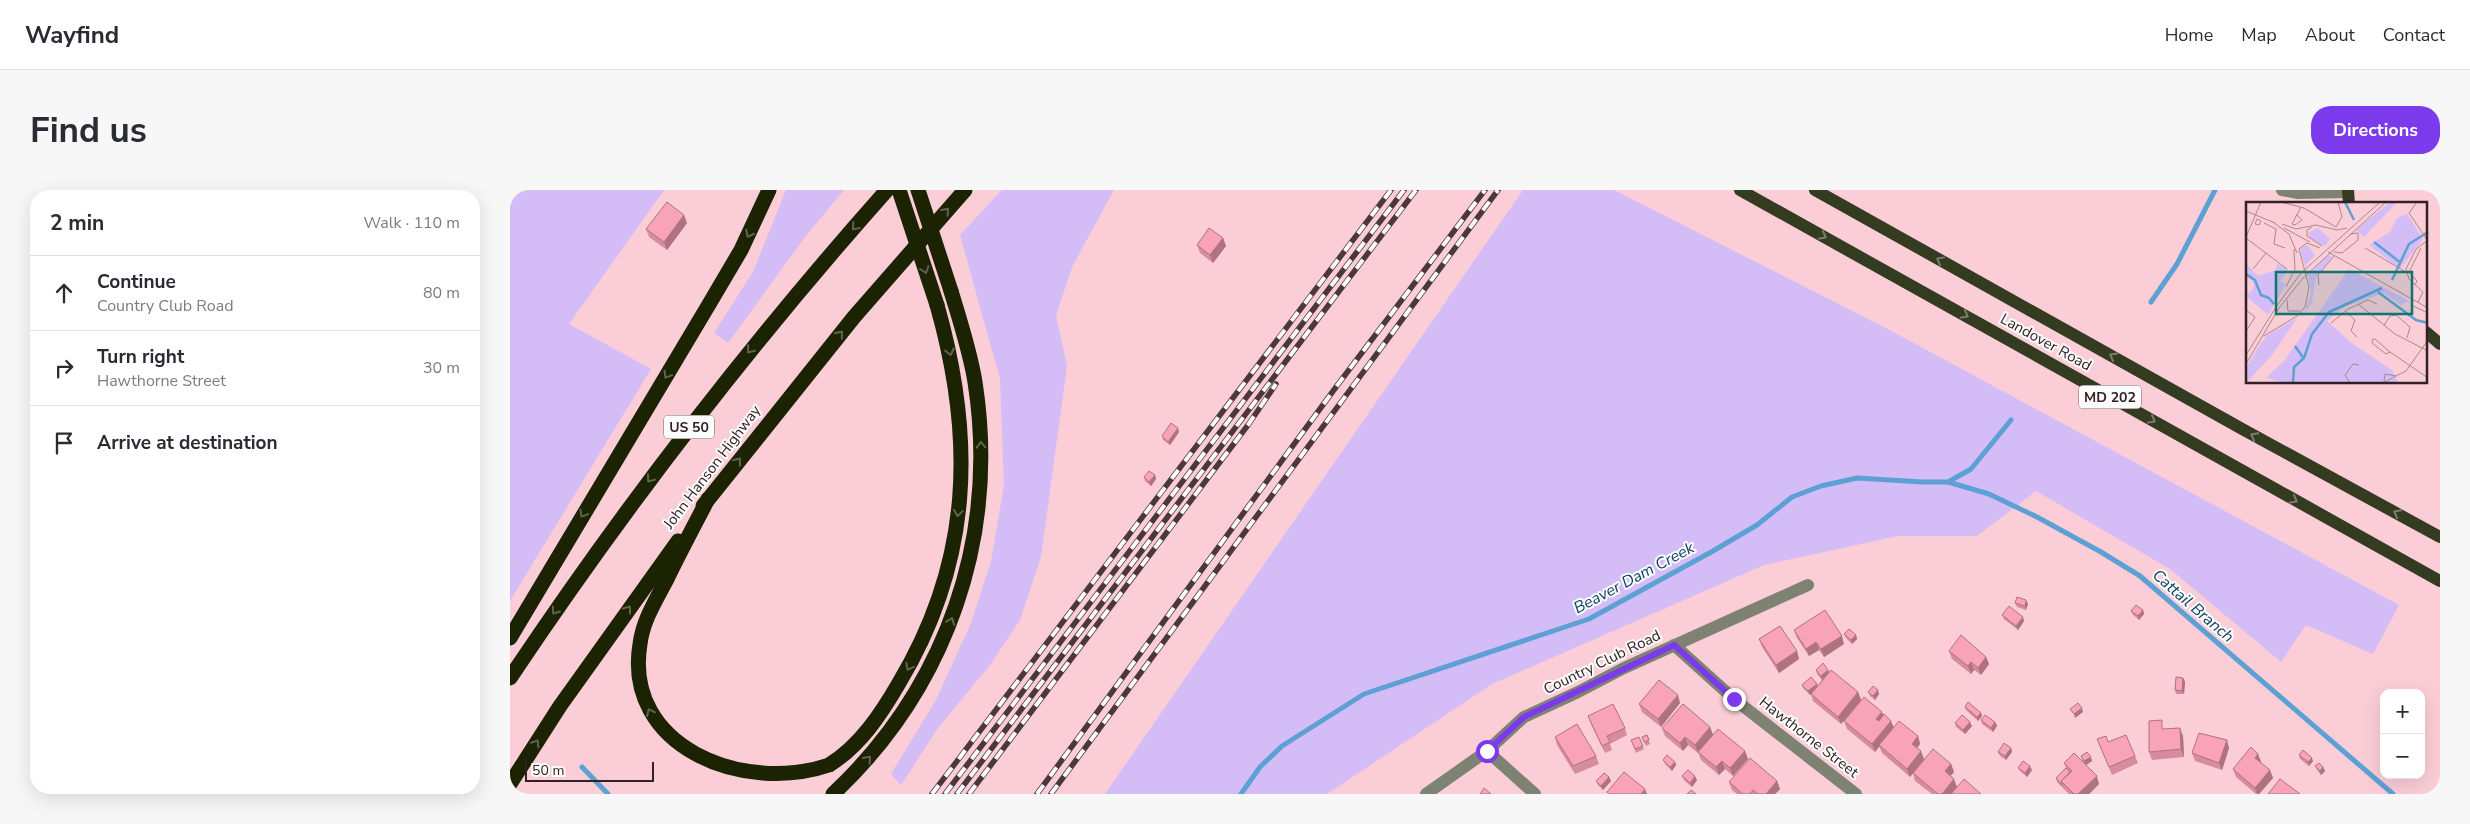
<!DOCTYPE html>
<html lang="en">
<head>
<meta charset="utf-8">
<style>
  body { margin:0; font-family:"Nunito Sans",sans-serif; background:#f7f7f7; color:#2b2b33 }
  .controls { position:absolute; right:15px; bottom:15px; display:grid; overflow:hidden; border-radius:10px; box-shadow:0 5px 20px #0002 }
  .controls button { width:45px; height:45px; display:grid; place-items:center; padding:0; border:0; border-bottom:1px solid #e1e1e2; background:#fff; color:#2b2b33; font:25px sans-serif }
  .scale { position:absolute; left:15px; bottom:12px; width:129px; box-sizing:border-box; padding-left:5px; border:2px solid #312024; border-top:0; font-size:14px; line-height:18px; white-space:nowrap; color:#312024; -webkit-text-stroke:4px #fcfcfc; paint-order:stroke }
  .stop { position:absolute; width:15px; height:15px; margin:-11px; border:4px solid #7c3aed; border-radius:50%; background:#fff }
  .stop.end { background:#7c3aed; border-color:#fff; box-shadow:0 1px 5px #0008 }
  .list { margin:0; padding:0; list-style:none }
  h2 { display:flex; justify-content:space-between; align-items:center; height:65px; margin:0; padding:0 20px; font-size:21px }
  h2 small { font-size:16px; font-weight:400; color:#7c7c81 }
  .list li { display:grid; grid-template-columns:32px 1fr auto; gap:15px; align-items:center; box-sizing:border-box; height:75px; padding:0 20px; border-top:1px solid #e1e1e2 }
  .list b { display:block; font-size:19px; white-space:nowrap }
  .list p { margin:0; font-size:16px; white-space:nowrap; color:#7c7c81 }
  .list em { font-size:16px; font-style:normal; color:#7c7c81 }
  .icon { flex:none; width:28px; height:28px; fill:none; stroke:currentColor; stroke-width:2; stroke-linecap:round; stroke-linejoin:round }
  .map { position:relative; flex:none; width:1930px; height:604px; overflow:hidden; border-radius:20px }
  header { display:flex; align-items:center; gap:30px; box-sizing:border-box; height:70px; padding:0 25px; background:#fff; border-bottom:1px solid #e1e1e2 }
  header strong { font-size:24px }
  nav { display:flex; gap:28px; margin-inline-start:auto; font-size:18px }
  .intro { display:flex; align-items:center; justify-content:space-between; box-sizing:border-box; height:120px; padding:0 30px }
  h1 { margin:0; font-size:35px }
  .button { padding:12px 22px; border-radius:20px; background:#7c3aed; color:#fff; font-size:18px; font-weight:700 }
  main { display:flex; gap:30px; padding:0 30px }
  aside { flex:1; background:#fff; border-radius:20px; box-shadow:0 5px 20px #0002 }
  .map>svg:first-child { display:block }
</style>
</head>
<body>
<header>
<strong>Wayfind</strong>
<nav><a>Home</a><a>Map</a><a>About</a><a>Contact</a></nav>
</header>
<div class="intro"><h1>Find us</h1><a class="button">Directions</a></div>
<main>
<aside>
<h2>2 min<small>Walk · 110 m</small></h2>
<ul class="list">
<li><svg class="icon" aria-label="ahead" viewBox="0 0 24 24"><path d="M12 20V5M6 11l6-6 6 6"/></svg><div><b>Continue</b><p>Country Club Road</p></div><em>80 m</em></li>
<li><svg class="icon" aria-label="right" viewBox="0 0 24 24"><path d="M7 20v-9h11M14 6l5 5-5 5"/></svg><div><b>Turn right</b><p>Hawthorne Street</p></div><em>30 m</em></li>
<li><svg class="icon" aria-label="arrive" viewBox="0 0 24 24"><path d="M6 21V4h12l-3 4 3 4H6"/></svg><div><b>Arrive at destination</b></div></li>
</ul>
</aside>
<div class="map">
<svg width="1930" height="604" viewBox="0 0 1930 604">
  <rect width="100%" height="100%" fill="#fbcdd7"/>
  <path fill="#d4bcf7" d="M0,0H154L59,134L141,179L0,411Z
    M276,0H334L295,47L218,153L204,143L243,82Z
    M492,0H604L563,75L546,125L557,176L531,367L510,430L480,475L428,538L391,595L381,584L426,510L461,433L481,371L494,296L490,189L450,45Z
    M1013,0H1104L1374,137L1889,415L1863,464L1796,435L1771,472L1660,379L1526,301L1467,346H1388L1254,375L982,494L817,604H595Z"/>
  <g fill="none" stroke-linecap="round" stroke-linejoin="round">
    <path stroke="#5da1d4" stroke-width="5" d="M1641,112L1667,74L1705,0
      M1438,292L1479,304L1527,327L1591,362L1630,386L1883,604
      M72,577L98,604
      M731,604L750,577L772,556L854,504L1079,429L1203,361L1247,335L1282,307L1311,296L1347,288L1412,292H1438L1461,279L1501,230"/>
    <path stroke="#7d8272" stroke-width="12" d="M1772,0L1788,3L1838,2
      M1164,455L1224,509L1346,604
      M977,561L1025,604
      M916,604L977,561L1014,527L1068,502L1114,478L1298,395"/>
    <path stroke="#333b20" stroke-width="12" d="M1230,0L1930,391
      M1305,0L1734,240L1930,347
      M1838,0L1839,14
      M1916,142L1930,154"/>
    <path stroke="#1b2303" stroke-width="15" d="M198,309C184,336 170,362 157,389C146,410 133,430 130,454C113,557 233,604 319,575C350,556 371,524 389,493C462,371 465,249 427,115
      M193,316L344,127L455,0
      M0,448L198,116L231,60L259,0
      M0,488C115,316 240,154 377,0
      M0,594L50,516L168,351
      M323,604C437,497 489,347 465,192C460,161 450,131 441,101"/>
    <g stroke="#4c373c" stroke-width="5.5">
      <path id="rail" d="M422,604L881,0
        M435,604L894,0
        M447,604L906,0
        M459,604L738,235L766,194
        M527,604L829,193L975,0
        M541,604L988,0"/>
    </g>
    <use href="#rail" stroke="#fcfcfc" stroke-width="4" stroke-dasharray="11" stroke-linecap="butt"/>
    <path stroke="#1b2303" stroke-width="15" d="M389,0L427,115
      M408,0L441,101"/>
  </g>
  <path fill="#d58c9e" d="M177,33L157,60L139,47L136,39Z
    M713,48L716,56L703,73L690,63L687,55Z
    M669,242L660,255L653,250L652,246Z
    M645,285L646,289L641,296L635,291L634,287Z
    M1505,413L1518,414L1516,420L1507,417Z
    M1633,420L1634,424L1629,430L1623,425L1621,421Z
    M1492,425L1514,431L1508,440L1494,429Z
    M1284,440L1334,454L1314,467L1309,460L1299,466L1287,448Z
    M1334,444L1346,445L1347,449L1342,454L1336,448Z
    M1249,449L1287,461L1289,469L1269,483L1252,457Z
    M1439,461L1476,467L1479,474L1471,485L1464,480L1461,484L1442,469Z
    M1306,480H1318L1319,482L1348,502L1351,510L1331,534L1303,511L1301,504L1300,505L1293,498L1292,495L1307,494L1308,496L1312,490L1307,484Z
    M1673,488L1675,492L1674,504H1666L1665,500Z
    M1358,502L1369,504L1365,510L1360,506Z
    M1170,513L1151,537L1132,522L1129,514Z
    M1455,517L1471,523L1472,526L1468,531L1456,520Z
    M1372,522L1373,526L1384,537L1408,546L1410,554L1407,558L1414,569L1441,574L1444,582L1440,586L1447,597L1441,604H1422L1405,591L1403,583L1400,587L1372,563L1369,556L1365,562L1337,539L1334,531Z
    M1078,526L1115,538L1117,545L1100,554L1102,560L1095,563L1081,534Z
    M1471,530L1485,532L1487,536L1483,542L1472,534Z
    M1445,533L1462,536L1455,544L1446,537Z
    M1200,537L1203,545L1188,563L1178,555L1173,561L1155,546L1152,538Z
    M1655,539L1673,546L1674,567L1642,570L1639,562Z
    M1137,545L1140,554L1136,556L1132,547Z
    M1045,547L1086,566L1089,574L1065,584L1047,555Z
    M1129,547L1134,559L1126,563L1121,550Z
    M1587,549L1598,552L1625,566L1628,573L1602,585Z
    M1501,558L1502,562L1496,570L1490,566L1488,562Z
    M1719,558L1712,580L1685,571L1682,563Z
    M1188,562L1238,569L1223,586L1215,579L1209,585L1191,570Z
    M1748,564L1751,572L1763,588L1749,604H1746L1726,587L1723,579Z
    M1789,565L1803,571L1799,576L1790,569Z
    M1571,566L1582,571L1576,575L1589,594L1579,604H1559L1547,592L1546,588L1556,578L1554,573L1576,575L1572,570Z
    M1153,570L1165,572L1166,575L1162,581L1155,574Z
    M1805,576L1813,577L1815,581L1811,585L1807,580Z
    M1508,578L1522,580L1517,587L1510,581Z
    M1172,586L1187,590L1182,597L1174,590Z
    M1099,587L1101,591L1093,600L1088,595L1086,591Z
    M1267,591L1270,599L1265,604H1227L1222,600L1219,592Z"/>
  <path fill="#ae7281" d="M174,25L177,33L157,60L154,52Z
    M713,48L716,56L703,73L700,65Z
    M668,238L669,242L660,255L658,252Z
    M645,285L646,289L641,296L639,292Z
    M1516,410L1518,414L1516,420L1515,416Z
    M1633,420L1634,424L1629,430L1628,426Z
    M1513,427L1514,431L1508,440L1506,436Z
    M1346,445L1347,449L1342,454L1341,450Z
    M1332,446L1334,454L1314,467L1311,459Z
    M1306,452L1309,460L1299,466L1296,459Z
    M1287,461L1289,469L1269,483L1266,475Z
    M1476,467L1479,474L1471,485L1468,478Z
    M1461,472L1464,480L1461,484L1458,476Z
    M1318,480L1320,484L1312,490L1311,486Z
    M1673,488L1675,492L1674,504L1672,501Z
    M1307,494L1308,498L1300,505L1298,501Z
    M1368,500L1369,504L1365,510L1363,506Z
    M1348,502L1351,510L1331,534L1328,527Z
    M1168,505L1170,513L1151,537L1148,529Z
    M1572,518L1573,522L1565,528L1564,524Z
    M1372,522L1375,530L1369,536L1366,529Z
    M1471,523L1472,526L1468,531L1467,527Z
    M1381,531L1384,538L1365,562L1362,554Z
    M1460,532L1462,536L1455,544L1453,540Z
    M1485,532L1487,536L1483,542L1481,538Z
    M1200,537L1203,545L1188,563L1185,555Z
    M1670,538L1673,546L1674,567L1671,559Z
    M1408,546L1410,554L1404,562L1402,554Z
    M1175,547L1178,555L1173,561L1170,553Z
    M1717,550L1719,558L1712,580L1709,573Z
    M1501,558L1502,562L1496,570L1495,566Z
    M1235,561L1238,569L1223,586L1220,578Z
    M1411,561L1414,569L1400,587L1397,579Z
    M1748,564L1751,572L1748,575L1745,568Z
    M1581,567L1582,571L1576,575L1574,571Z
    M1802,568L1803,571L1799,576L1798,572Z
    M1212,571L1215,579L1209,585L1206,577Z
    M1165,572L1166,575L1162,581L1160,577Z
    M1441,574L1444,582L1438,589L1435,581Z
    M1520,576L1522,580L1517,587L1515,583Z
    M1813,577L1815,581L1811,585L1810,581Z
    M1760,580L1763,588L1749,604H1747L1745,598Z
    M1185,586L1187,590L1182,597L1180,593Z
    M1587,586L1589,594L1579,604H1568Z
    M1099,587L1101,591L1093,600L1091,596Z
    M1444,589L1447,597L1441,604H1432Z
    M1267,591L1270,599L1265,604H1256Z
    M1135,599L1137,604H1131Z"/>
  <path fill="#f8a3b8" stroke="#ae7281" d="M157,12L174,25L154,52L136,39Z
    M699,38L713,48L700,65L687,55Z
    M661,233L668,238L658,252L652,246Z
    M639,281L645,285L639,292L634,287Z
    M1507,407L1516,410L1515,416L1505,413Z
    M1626,415L1633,420L1628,426L1621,421Z
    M1499,416L1513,427L1506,436L1492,425Z
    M1315,420L1332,446L1311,459L1306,452L1296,459L1284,440Z
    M1270,436L1287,461L1266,475L1249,449Z
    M1339,439L1346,445L1341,450L1334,444Z
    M1451,445L1476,467L1468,478L1461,472L1458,476L1439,461Z
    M1313,473L1318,480L1311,486L1306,480Z
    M1321,480L1348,502L1328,527L1301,504Z
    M1301,487L1307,494L1298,501L1292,495Z
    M1666,487L1673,488L1672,501L1665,500Z
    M1149,490L1168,505L1148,529L1129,514Z
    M1363,496L1368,500L1363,506L1358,502Z
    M1354,507L1372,522L1366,529L1369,531L1374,524L1381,531L1362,554L1334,531Z
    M1458,512L1471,523L1467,527L1455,517Z
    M1568,513L1572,518L1564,524L1560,519Z
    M1103,514L1115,538L1097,546L1100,552L1092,556L1078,526Z
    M1173,514L1200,537L1185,555L1175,547L1170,553L1152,538Z
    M1452,525L1460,532L1453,540L1445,533Z
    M1475,525L1485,532L1481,538L1471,530Z
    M1652,530V539L1670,538L1671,559L1639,562V531Z
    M1389,531L1408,546L1402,554L1411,561L1397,579L1369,555Z
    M1067,534L1086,566L1063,576L1045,547Z
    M1208,539L1235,561L1220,578L1212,571L1206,577L1188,562Z
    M1689,543L1717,550L1709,573L1682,563Z
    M1137,545L1139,550L1134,552L1132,547Z
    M1616,545L1625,566L1599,577L1587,549L1596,546L1598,552Z
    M1129,547L1133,556L1125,559L1121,550Z
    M1494,553L1501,558L1495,566L1488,562Z
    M1741,557L1748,564L1745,568L1760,580L1745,598L1723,579Z
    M1423,559L1441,574L1435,581L1444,589L1432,604H1428L1403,583Z
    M1793,560L1802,568L1798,572L1789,565Z
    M1577,562L1581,567L1574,571L1571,566Z
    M1564,563L1587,586L1568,604H1564L1551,591L1562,581L1554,573Z
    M1157,565L1165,572L1160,577L1153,570Z
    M1240,568L1267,591L1256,604H1248L1243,600L1240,604H1233L1219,592Z
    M1513,571L1520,576L1515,583L1508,578Z
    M1809,573L1813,577L1810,581L1805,576Z
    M1556,578L1560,582L1551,591L1552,595L1546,588Z
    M1178,580L1185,586L1180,593L1172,586Z
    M1114,582L1135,599L1131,604H1099L1097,602Z
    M1094,583L1099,587L1091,596L1086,591Z
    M1454,589L1471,604H1441Z
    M1770,589L1790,604H1758Z
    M974,598L981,604H970Z
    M1181,600L1186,604H1177Z"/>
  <defs><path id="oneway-chevron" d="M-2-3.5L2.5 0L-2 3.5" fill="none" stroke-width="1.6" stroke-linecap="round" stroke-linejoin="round" transform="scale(1.25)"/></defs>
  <g stroke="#5e644e">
    <use href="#oneway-chevron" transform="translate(436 21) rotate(-48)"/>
    <use href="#oneway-chevron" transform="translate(345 37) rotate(131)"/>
    <use href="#oneway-chevron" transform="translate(239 44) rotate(117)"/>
    <use href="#oneway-chevron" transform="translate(415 80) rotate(72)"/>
    <use href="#oneway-chevron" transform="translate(330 144) rotate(-51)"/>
    <use href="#oneway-chevron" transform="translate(240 160) rotate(129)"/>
    <use href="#oneway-chevron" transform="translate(440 162) rotate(76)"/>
    <use href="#oneway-chevron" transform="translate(157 185) rotate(121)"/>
    <use href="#oneway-chevron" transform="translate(471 255) rotate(-92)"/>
    <use href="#oneway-chevron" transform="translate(228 271) rotate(-52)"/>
    <use href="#oneway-chevron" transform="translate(140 289) rotate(127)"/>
    <use href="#oneway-chevron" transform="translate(448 323) rotate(98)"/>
    <use href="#oneway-chevron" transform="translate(73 324) rotate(121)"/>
    <use href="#oneway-chevron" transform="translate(118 419) rotate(-54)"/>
    <use href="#oneway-chevron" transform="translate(45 421) rotate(125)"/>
    <use href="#oneway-chevron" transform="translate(441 431) rotate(-69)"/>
    <use href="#oneway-chevron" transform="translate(399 477) rotate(118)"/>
    <use href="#oneway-chevron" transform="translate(140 522) rotate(-115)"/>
    <use href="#oneway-chevron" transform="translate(26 553) rotate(-57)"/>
    <use href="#oneway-chevron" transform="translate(358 569) rotate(-49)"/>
  </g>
  <g stroke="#797f6d">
    <use href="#oneway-chevron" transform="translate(1313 46) rotate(29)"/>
    <use href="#oneway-chevron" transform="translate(1430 70) rotate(-151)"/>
    <use href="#oneway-chevron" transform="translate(1455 125) rotate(29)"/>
    <use href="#oneway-chevron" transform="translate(1603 166) rotate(-150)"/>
    <use href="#oneway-chevron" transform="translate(1642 230) rotate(29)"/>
    <use href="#oneway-chevron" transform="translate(1744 246) rotate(-152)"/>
    <use href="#oneway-chevron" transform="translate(1784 310) rotate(29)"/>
    <use href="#oneway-chevron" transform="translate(1887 323) rotate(-152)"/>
  </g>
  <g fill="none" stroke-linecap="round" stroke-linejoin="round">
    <path stroke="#7c3aed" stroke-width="6" d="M977,561L1014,527L1164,455L1224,509"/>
  </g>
  <g text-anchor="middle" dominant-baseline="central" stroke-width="4" stroke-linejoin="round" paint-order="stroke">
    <g fill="#fcfcfc" stroke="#6e6265" stroke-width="1">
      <rect x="1569" y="195.5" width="62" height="23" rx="4"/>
      <rect x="154" y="225.5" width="50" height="23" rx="4"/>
    </g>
    <g font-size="14" font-weight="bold" fill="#312024">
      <text x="1600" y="207">MD 202</text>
      <text x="179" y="237">US 50</text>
    </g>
    <g font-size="15" fill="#312024" stroke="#fcfcfc">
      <text transform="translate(1536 152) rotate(29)">Landover Road</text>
      <text transform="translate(202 277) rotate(-53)">John Hanson Highway</text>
      <text transform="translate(1092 472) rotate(-26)">Country Club Road</text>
      <text transform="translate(1299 547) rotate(38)">Hawthorne Street</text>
    </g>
    <g font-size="16" font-style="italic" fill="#0c4164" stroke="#fcfcfc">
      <text transform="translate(1124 388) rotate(-28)">Beaver Dam Creek</text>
      <text transform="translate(1683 416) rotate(41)">Cattail Branch</text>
    </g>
  </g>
  <g transform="translate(1736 12)">
    <rect width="181" height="181" fill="#fbcdd7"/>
    <path d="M144,0H151L118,35L110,28ZM161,12L177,37L154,67L123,43L144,30L151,16ZM72,26L84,37L79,44L64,36L62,31ZM61,43L69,53L59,64L54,47ZM82,53L86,55L70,75L66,100L58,112L65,91L62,73ZM31,61L42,68L34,79L40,82L22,113L0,94L8,86L7,80L0,74V62L12,74L30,68ZM103,67L163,99L155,103L138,91L99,105L81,119L107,142L146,168L152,181H41L20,176L39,158ZM51,116L26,153L0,181V166L15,141L22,133Z" fill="#d4bcf7"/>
    <path fill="none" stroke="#5da1d4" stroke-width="2.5" d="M99,0L108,18M128,40L155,61M0,72L9,78L15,93L23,96L28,102M146,78L163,42L182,30M132,90L170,118L182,121M49,144L58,157M47,181L48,165L58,156L66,132L83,110L136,86"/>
    <path fill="none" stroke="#aa888f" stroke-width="1" d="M35,0L58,6L90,25L96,15L92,0M105,0H122M171,0L163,11L182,39M0,9L29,21M51,13L56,18L49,23L46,22L55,5M11,17L15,19L13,23L9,22ZM27,20L43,32L51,51M18,21L30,27L28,42L39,46M36,22L50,27L70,23L91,28L101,26M66,25L61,28V34L76,44M38,26L64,40M0,35L15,0M0,36L41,67M119,46L160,70M82,50L182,106M88,50L96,51L112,38V31L104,32M7,67L20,51M73,83L72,73L88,54M169,83L171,79L163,70L175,46M40,85L49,67L48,47M41,98L42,109H54M172,100L177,90L163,77L160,67L170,47L182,38M112,102L149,132L182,149M165,103L182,111M0,108L9,115L0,129M99,109L109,118L105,129L111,135M85,121L102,107L122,98L131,102M138,123L144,114L150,113L164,125L161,136M18,134L51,114L59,105L63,85L53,47L61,41L74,46M127,137H129L144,150L140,152L126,141ZM144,150L182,176M0,153L32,102L55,71L134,0M0,162L33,106L57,76L140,0M150,174L160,169L182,138M138,180L139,172L150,174L139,180M104,181L99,173L107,162L113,163"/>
    <path fill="#0f766e" fill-opacity="0.15" stroke="#0f766e" stroke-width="2.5" d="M30,70H166V112H30Z"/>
    <rect width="181" height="181" fill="none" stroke="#312024" stroke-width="2.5"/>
  </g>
</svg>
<div class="controls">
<button>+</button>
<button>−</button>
</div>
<div class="scale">50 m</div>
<div class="stop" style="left:977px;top:561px"></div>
<div class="stop end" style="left:1224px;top:509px"></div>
</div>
</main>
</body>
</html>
